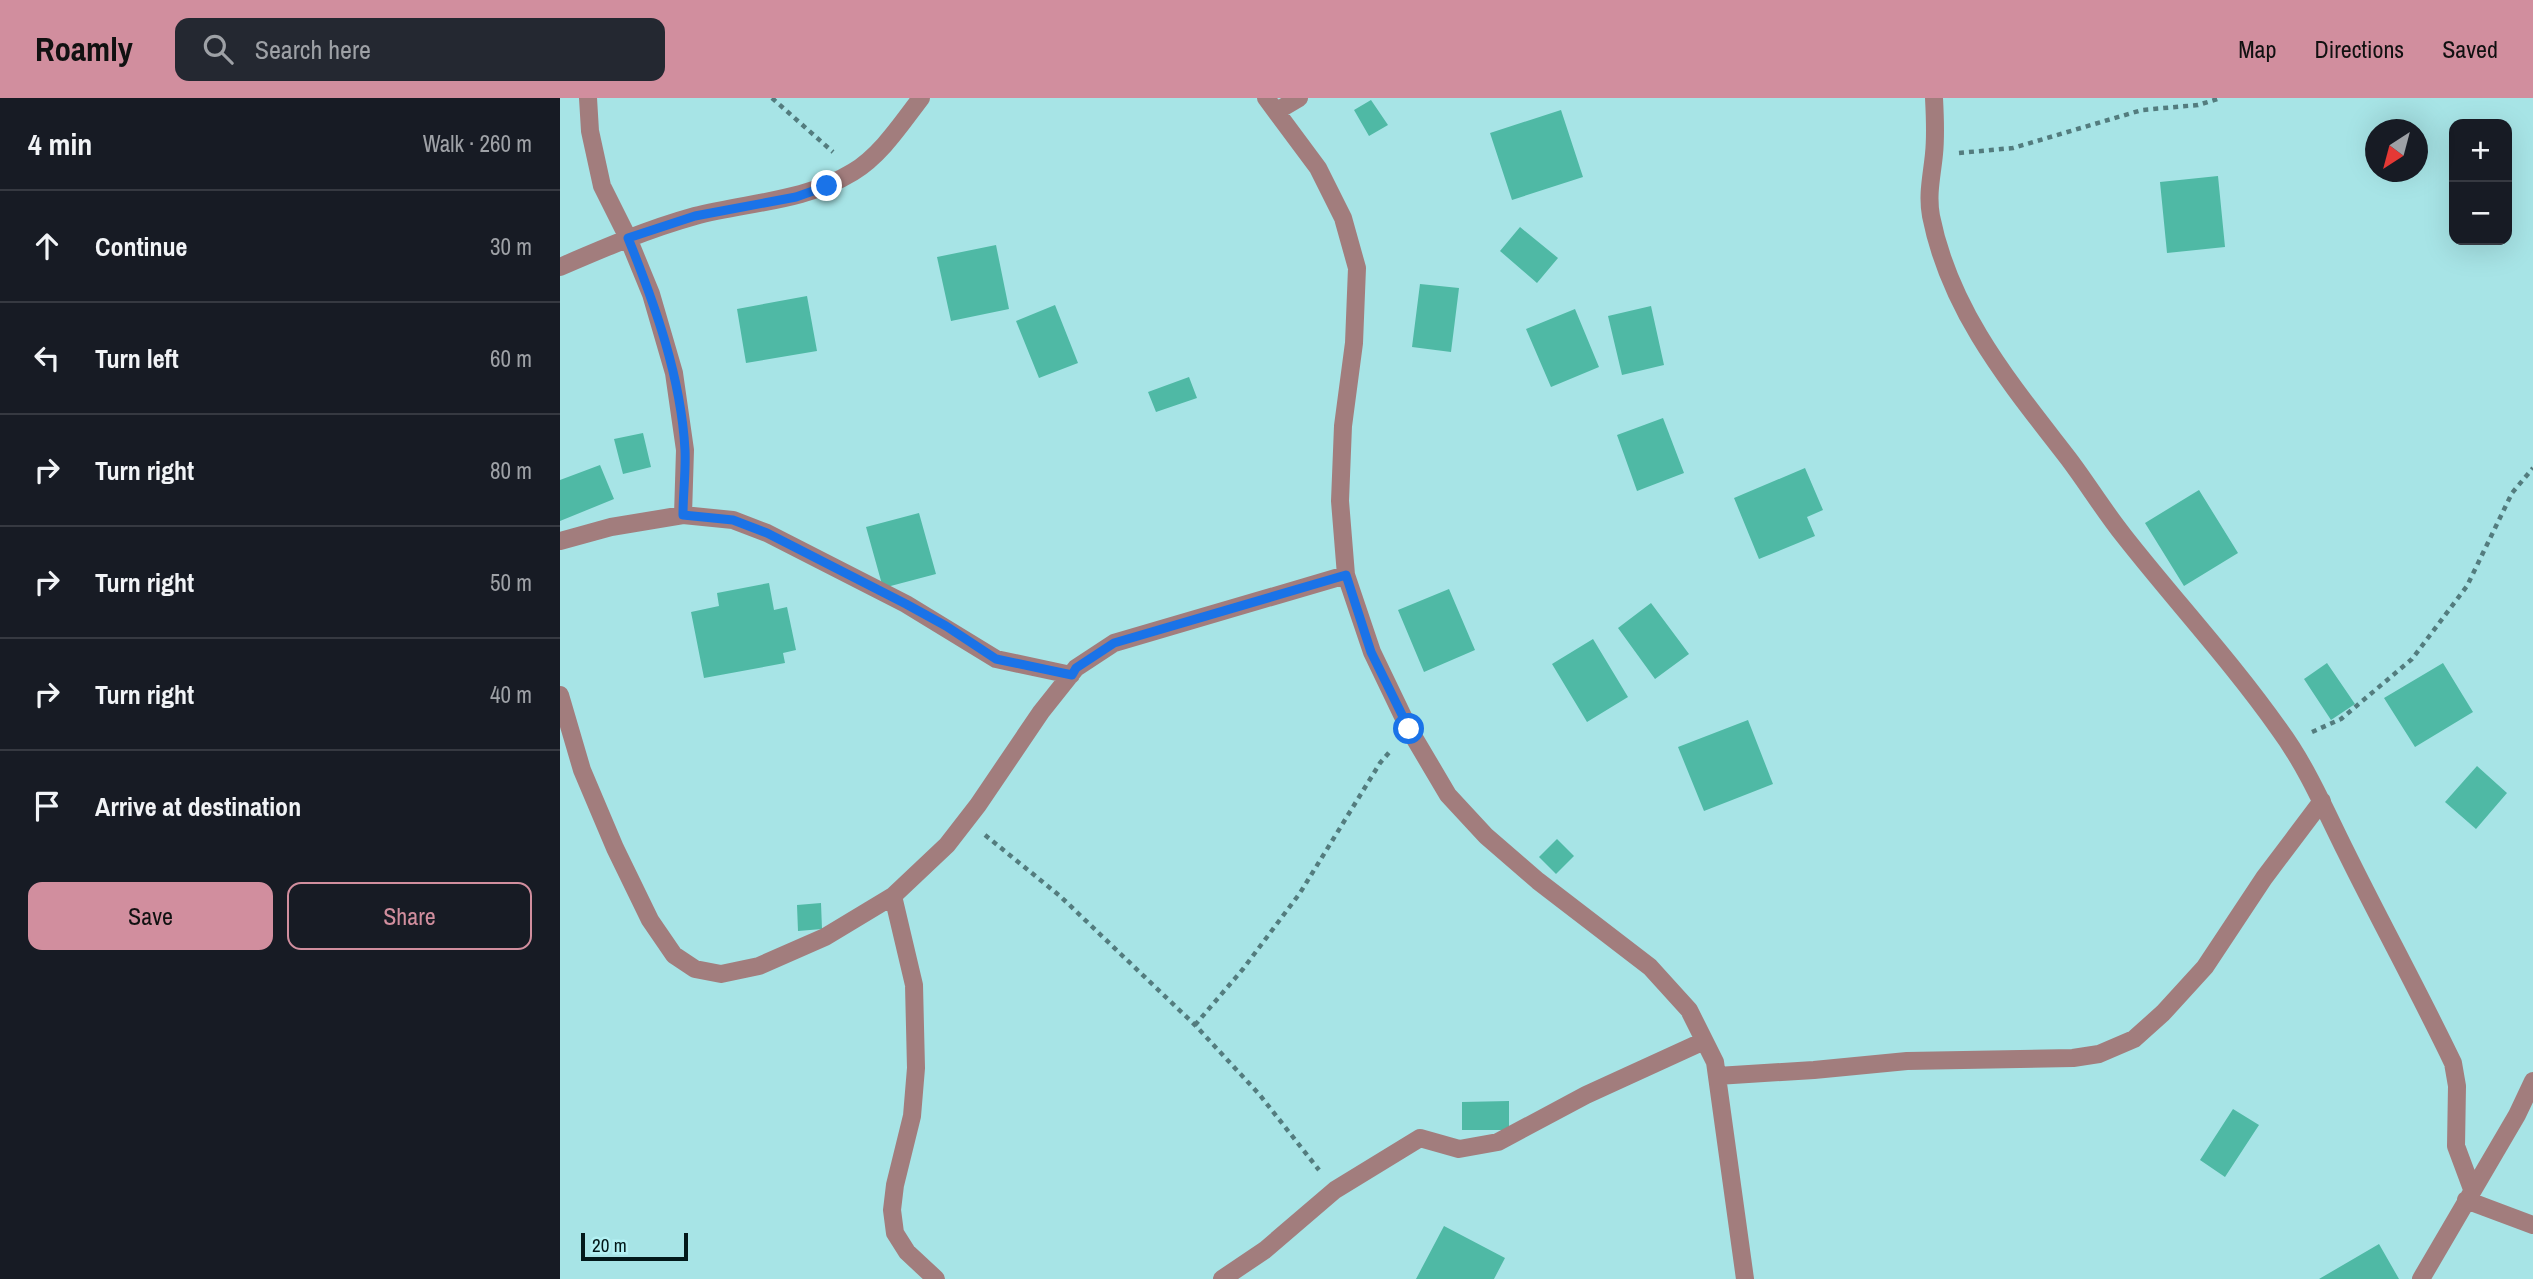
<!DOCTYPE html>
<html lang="en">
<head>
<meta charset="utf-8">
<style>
  body { margin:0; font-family:"Archivo Narrow",sans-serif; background:#242831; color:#f1f3f6 }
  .controls { position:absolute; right:21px; top:21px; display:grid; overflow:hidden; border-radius:14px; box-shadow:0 7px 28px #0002 }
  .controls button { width:63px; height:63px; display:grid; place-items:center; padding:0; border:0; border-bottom:2px solid #363941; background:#171b24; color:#f1f3f6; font:35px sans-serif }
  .compass { position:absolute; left:1805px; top:21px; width:63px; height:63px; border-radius:50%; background:#171b24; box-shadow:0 7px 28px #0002; rotate:216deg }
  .scale { position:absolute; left:21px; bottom:18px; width:107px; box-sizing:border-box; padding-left:7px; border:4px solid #02191a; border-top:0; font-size:19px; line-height:24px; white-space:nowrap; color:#02191a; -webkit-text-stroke:5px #b4f1f3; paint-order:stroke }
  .stop { position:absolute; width:21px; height:21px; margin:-16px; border:5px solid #1a73e8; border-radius:50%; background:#fff }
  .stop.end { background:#1a73e8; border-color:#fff; box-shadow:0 2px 7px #0008 }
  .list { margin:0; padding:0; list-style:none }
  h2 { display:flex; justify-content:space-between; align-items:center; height:91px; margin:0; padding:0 28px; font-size:30px }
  h2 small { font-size:23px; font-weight:400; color:#9ea1a6 }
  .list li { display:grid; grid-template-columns:46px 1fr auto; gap:21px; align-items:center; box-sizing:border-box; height:112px; padding:0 28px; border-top:2px solid #363941 }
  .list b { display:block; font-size:26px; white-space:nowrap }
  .list em { font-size:23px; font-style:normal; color:#9ea1a6 }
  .actions { display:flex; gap:14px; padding:21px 28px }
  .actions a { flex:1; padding:16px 0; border:2px solid #d18e9e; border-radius:14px; text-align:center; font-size:24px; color:#d18e9e }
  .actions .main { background:#d18e9e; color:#111 }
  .icon { flex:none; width:38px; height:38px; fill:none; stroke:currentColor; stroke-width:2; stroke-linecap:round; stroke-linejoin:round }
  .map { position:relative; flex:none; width:1973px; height:1181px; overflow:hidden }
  header { display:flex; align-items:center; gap:42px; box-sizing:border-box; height:98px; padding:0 35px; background:#d18e9e; color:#111 }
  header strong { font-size:33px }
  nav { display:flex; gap:38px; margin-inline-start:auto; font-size:24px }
  .search { width:490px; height:63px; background:#242831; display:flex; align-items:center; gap:18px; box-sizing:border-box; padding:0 24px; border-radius:14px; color:#9ea1a6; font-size:26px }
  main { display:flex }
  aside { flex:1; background:#171b24 }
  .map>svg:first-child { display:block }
</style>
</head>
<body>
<header>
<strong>Roamly</strong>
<div class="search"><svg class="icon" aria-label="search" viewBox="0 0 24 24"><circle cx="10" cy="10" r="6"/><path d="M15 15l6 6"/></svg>Search here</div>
<nav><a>Map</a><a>Directions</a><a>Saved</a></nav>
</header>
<main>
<aside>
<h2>4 min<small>Walk · 260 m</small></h2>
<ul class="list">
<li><svg class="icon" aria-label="ahead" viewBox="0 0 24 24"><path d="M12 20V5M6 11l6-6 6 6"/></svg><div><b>Continue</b></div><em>30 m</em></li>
<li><svg class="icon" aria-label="left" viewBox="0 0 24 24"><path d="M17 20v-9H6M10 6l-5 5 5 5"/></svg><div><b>Turn left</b></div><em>60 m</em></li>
<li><svg class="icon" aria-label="right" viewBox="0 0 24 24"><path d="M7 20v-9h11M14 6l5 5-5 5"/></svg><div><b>Turn right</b></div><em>80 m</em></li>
<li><svg class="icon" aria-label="right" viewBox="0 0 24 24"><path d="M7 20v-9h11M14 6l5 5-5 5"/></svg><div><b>Turn right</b></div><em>50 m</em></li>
<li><svg class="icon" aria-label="right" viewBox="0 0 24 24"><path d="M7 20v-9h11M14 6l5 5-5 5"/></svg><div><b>Turn right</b></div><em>40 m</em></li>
<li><svg class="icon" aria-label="arrive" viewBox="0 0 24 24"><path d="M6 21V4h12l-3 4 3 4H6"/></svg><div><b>Arrive at destination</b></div></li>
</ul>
<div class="actions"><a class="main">Save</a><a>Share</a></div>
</aside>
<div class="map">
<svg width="1973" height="1181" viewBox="0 0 1973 1181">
  <rect width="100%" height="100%" fill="#a7e4e6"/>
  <path fill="#4fb9a5" d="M811,2L828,27L809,38L794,12Z
    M1001,12L1023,79L952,102L930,35Z
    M1658,78L1665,149L1607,155L1600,84Z
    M960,129L998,160L977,185L940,153Z
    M436,147L449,211L391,223L377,159Z
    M860,186L899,190L891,254L852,249Z
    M247,198L257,253L186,265L177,211Z
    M495,207L518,265L479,280L456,223Z
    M1091,208L1104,267L1062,277L1048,218Z
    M1015,211L1039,269L991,289L966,231Z
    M629,279L637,300L596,314L588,294Z
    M1103,320L1124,375L1077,393L1057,337Z
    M83,335L91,369L63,376L54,341Z
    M40,367L54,401L0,423V382Z
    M1245,370L1263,412L1247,419L1255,438L1199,461L1174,400Z
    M1639,392L1678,455L1624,488L1585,425Z
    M359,415L376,476L323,490L306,429Z
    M209,485L214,512L227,509L236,552L223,555L225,565L144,580L131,514L159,508L157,495Z
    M889,491L915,552L864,574L838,512Z
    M1091,505L1129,556L1095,581L1058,530Z
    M1033,541L1068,599L1027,624L992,566Z
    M1767,565L1795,606L1771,622L1744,581Z
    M1883,565L1913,614L1855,649L1824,600Z
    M1188,622L1213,686L1144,713L1118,649Z
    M1917,668L1947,695L1916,731L1885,704Z
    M997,741L1014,758L996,776L979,759Z
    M261,805L262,831L238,833L237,807Z
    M949,1003V1032H902V1004Z
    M1673,1011L1699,1027L1665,1079L1640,1062Z
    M884,1128L945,1160L934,1181H856Z
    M1819,1146L1839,1181H1759Z"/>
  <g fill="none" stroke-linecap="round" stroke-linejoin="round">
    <path stroke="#537c7e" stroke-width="4.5" stroke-dasharray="5 5" stroke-linecap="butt" d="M212,0L273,54
      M1399,55L1453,50L1582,12L1638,7L1661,0
      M1752,634L1781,621L1852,561L1907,488L1952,395L1973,370
      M425,737L500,798L635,927L699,996L759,1072
      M635,927L683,871L740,795L820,665L832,651"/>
    <path stroke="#a27d7d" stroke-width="18" d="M28,0L30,33L42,88L68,140L91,196L114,275L125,352L123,417
      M706,0L758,70L783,120L797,170L794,245L783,328L780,403L786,477L812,554L849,631L888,697L926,738L978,783L1090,869L1129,912L1155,964L1185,1181
      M1374,0C1375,19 1376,37 1374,56C1372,77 1367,96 1371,118C1390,214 1450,285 1508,360C1527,385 1544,413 1564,438C1615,503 1671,563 1719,631C1747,669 1765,712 1786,754C1821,825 1859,894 1893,965L1897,988L1896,1048L1912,1091
      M717,13L739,0
      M0,169C44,150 88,131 135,118C188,104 244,104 293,74C321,57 341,26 361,0
      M0,443L51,429L123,417L173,422L207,435L346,506L436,561L511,577
      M0,597L22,672L55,750L90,822L114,857L135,871L161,876L199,868L265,839L333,798L387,747L418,707L481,614L516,570L554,545L786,477
      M333,798L354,887L356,970L352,1018L335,1087L332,1112L335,1135L347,1154L376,1181
      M1157,978L1254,972L1347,963L1513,960L1539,956L1574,941L1603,915L1645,869L1704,780L1762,703
      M1906,1102L1973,1127
      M662,1181L705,1152L775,1092L860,1040L899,1051L938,1044L1026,997L1144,943
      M1861,1181L1957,1017L1973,983"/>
  </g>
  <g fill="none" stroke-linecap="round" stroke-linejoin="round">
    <path stroke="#1a73e8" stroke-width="9" d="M267,88L236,99L135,118L68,140C95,207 121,279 125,352C126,373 123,395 123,417L173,422L207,435L346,506L386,528L436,561L512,577L516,570L554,545L786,477L811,554L849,631"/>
  </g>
</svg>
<div class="controls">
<button>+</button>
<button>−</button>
</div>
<svg class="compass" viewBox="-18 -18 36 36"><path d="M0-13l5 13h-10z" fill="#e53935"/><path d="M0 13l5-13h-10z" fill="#9ea1a6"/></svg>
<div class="scale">20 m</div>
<div class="stop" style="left:849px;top:631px"></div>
<div class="stop end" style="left:267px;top:88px"></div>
</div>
</main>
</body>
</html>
